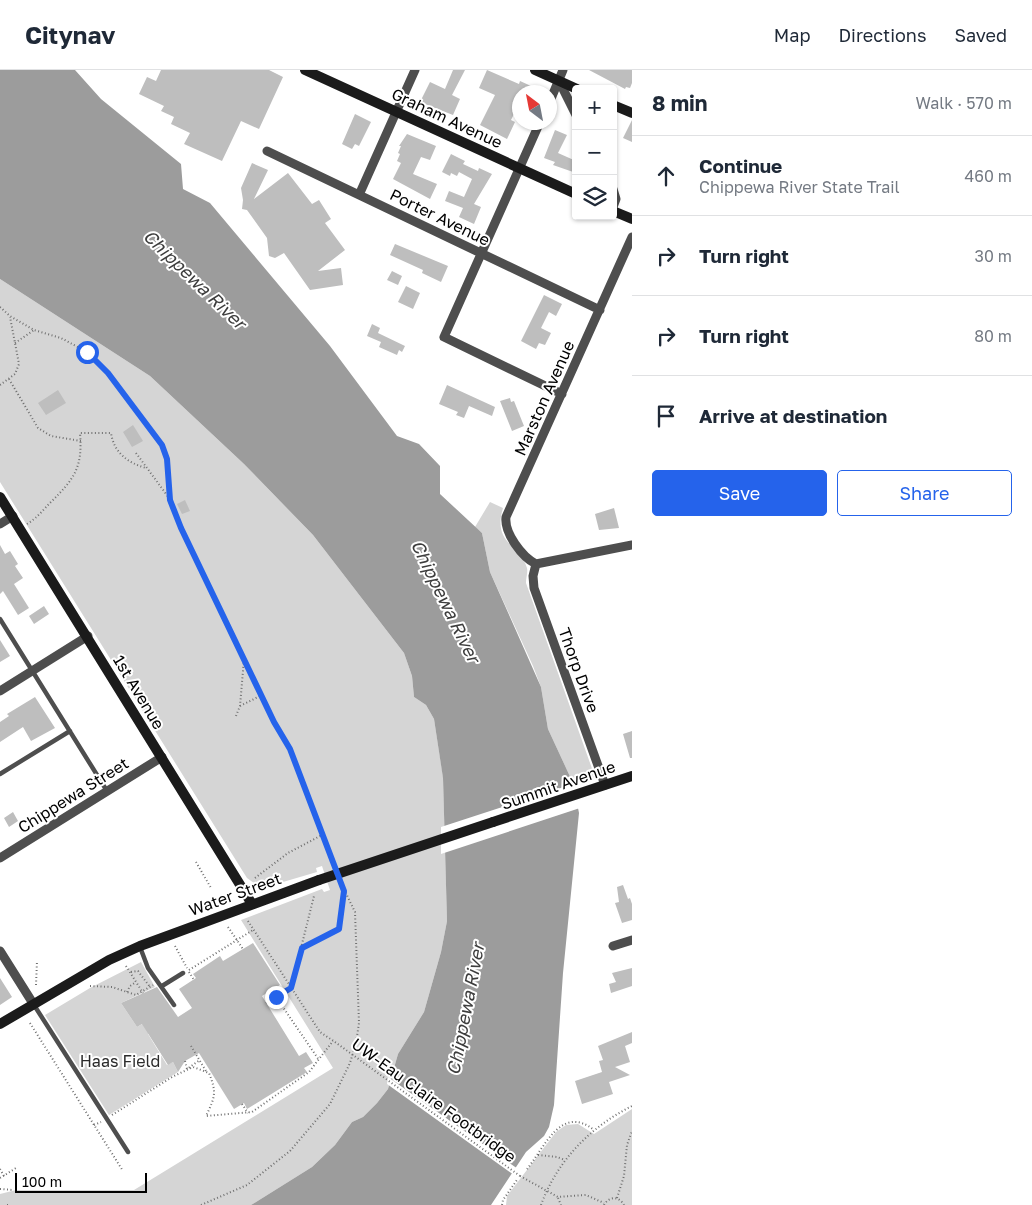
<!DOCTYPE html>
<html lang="en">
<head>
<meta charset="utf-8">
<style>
  body { margin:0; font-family:"Golos Text",sans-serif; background:#f2f2f3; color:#1f2937 }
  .controls { position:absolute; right:15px; top:15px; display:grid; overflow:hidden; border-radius:5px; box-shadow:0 1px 4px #0004 }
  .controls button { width:45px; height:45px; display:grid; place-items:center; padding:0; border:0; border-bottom:1px solid #e0e1e3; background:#fff; color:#1f2937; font:25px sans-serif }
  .compass { position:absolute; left:512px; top:15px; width:45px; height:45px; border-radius:50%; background:#fff; box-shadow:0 1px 4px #0004; rotate:328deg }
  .scale { position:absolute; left:15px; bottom:12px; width:132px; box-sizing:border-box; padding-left:5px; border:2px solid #000; border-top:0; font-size:14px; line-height:18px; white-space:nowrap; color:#000; -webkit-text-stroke:4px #fff; paint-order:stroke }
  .stop { position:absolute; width:15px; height:15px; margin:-11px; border:4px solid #2563eb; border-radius:50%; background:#fff }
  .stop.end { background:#2563eb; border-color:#fff; box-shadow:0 1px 5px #0008 }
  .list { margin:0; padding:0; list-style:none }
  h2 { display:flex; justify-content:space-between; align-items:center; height:65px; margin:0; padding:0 20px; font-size:21px }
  h2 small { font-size:16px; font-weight:400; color:#747a83 }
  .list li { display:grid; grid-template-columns:32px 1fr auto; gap:15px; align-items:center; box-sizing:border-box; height:80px; padding:0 20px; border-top:1px solid #e0e1e3 }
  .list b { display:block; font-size:19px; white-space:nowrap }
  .list p { margin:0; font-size:16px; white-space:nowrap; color:#747a83 }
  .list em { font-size:16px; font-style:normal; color:#747a83 }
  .actions { display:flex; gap:10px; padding:15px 20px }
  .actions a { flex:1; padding:11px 0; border:1px solid #2563eb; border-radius:5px; text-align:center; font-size:18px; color:#2563eb }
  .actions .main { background:#2563eb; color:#fff }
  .icon { flex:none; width:28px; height:28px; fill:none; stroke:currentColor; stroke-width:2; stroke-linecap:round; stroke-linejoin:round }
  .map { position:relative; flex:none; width:632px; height:1135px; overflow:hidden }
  header { display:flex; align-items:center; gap:30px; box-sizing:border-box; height:70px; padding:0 25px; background:#fff; border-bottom:1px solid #e0e1e3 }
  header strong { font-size:24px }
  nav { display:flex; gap:28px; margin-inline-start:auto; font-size:18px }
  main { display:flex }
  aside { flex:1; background:#fff }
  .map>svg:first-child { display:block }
</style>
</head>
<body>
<header>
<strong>Citynav</strong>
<nav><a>Map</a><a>Directions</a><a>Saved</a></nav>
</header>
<main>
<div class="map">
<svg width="632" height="1135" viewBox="0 0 632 1135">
  <rect width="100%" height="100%" fill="#fff"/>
  <path fill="#d5d5d5" d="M0,209L150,306L244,394L313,465L404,583L412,606L414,627L426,635L434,649L443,707L447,851L441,882L424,942L398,984L388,1019L377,1033L363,1047L352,1052L335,1075L312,1097L251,1135H0V1124L16,1120H134L333,998L241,850L322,819L324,822L330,820L322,796L316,798L317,802L266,817L258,816L247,808L0,412Z
    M490,432L503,438C492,474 520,474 527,498C528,502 526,508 526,513L595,707L573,713L548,659L541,617L533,596L490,502L482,463L475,457Z
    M141,892L155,917L121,933L137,957L151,949L148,964L167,995L173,992L178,1002L109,1045L45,945L90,918Z
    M632,1039V1135H506L507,1126L556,1062L566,1055L578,1054L594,1064Z"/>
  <path fill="#9c9c9c" d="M0,0H75L101,29L181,94L183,119L210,133L330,276L397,366L419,374L440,396V424L482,463L490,502L541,617L548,659L573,713L579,743L563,903L554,1035L549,1057L544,1066L526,1082L491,1135H251L312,1097L335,1075L352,1052L363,1047L377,1033L388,1019L398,984L424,942L441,882L447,851L443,708L434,649L426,635L414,627L412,606L404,583L313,465L244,394L150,306L0,209Z"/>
  <path fill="#fff" d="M576,713L580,738L441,784V757Z
    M388,1007L518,1099L514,1105L387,1014Z"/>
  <path fill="#bebebe" d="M161,0H269L283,7L259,59L241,51L222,91L184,74L190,63L171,54L174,47L161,41L164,36L139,24L147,7L156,11Z
    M453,0H465L452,25L460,29L453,45L420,32L430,12L445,19Z
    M487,0L519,14L520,11L531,16L528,22H520V32L511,50L515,52L507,69L480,55L495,25L479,18Z
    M589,0H632V13L630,18L626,17L625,19Z
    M355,44L371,52L359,76L355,74L352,79L342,74Z
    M632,50V72L623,68Z
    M555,60L567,65L558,83L576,91V103L553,95L555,92L544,88Z
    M407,64L436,76L430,90L421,87L413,104L437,114L430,129L393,109L401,93L397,91L400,84L398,83L401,76H399Z
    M451,84L465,91L463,94L478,101L479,98L492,104L474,134L481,137L474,154L459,147L463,138L445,131L449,121L464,127L472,109L459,102L457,106L451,103L450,106L442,102Z
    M252,93L268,100L254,129L288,103L312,134L319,130L331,149L325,153L345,180L318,201L341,198L343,215L310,220L284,183L275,188L269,186L267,168L247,140L242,139L243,130L241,118Z
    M395,174L448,196L441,212L422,203L423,200L390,185Z
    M392,201L402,206L398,215L387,210Z
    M406,216L420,223L413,239L398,232Z
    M544,225L562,234L556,246L549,242L541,258L551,263L545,275L539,273L536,279L521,271Z
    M372,254L380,258L378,263L405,276L402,282L399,280L397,285L379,277L381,272L367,266Z
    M447,315L495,337L492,346L469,336L464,348L456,345L458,342L439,334Z
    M58,320L66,333L46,345L38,333Z
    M510,328L511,332L514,331L524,356L512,361L500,331Z
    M133,355L143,371L132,377L123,362Z
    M185,430L190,441L182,444L177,434Z
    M614,438L619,458L599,460L595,444Z
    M0,475L5,484L10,481L18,494L15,496L23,508L14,514L29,538L18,545L3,521L0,524Z
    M44,536L49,544L34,554L29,546Z
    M0,570L10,586L0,592Z
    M35,627L55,658L31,671L23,657L0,672V652L9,646L7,644Z
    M632,661V688H630L623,664Z
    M13,742L18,751L9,757L4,748Z
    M623,815L628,829L630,828L632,834V850L622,853L615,833L619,832L617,817Z
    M253,873L280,915L262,926L299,986L306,982L313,993L304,998L307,1002L247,1039L244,1033L234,1039L199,983L185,991L178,1002L173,992L168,995L142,954L137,957L121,933L157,917L178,947L192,938L179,919L196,908L193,904L220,886L223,891Z
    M632,898V916L611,923L609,914L616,912L612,903Z
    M0,908L12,927L0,935Z
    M632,962V973L625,976L630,992L615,997L630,1005L609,1012L613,1024L582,1034L575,1011L602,1002L599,991L603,990L598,976Z"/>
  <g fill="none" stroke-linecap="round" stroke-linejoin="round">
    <path stroke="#707070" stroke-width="2" stroke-dasharray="1 2.5" stroke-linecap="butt" d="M0,237L10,246L34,260L61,268L87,282L108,303L162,375L167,389L171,430L181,458L274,652L290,679L334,795
      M15,273L34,260
      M9,309L38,358L51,366L81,371
      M0,315L15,304L19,294L10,247
      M136,383L169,428
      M27,454C36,449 43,440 50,433C74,409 83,398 80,363H111C114,383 128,393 146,398
      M240,636L262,625
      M236,646L240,636L244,589
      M196,792L211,818
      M255,808L288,783L322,765
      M248,851L320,962L335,972
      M228,857L243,879
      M175,876L187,898
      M302,878L339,859L344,821
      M126,896L143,923
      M189,900L253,860
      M131,902L138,901L150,917
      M189,902L194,910
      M36,915L37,891
      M90,916L112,917L136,925L153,915
      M127,922L130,916L136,912
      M276,927L319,990
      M266,933L291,918L314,826
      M30,953L123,1101
      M191,976L206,1001
      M185,991L187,999L200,990
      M242,1034L248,1043
      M112,1045L172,1007L193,997L209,1003C217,1023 215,1027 206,1046L252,1042L309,1002L333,971
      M94,1055L101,1052
      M538,1085L557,1087L565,1090
      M0,1099L4,1106
      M527,1099C545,1077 561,1034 594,1060
      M520,1106L558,1127L586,1125L604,1133
      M0,1108L16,1098
      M0,1119L13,1120
      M558,1128L561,1135
      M617,1128L624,1106L627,1075L632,1061
      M7,1135H9
      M201,1135L247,1115L290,1081L330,1034L350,993L356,973L359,953L355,842L341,813
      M502,1135L503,1130L517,1110
      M541,1135C557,1091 590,1057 632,1036
      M604,1135C609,1126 619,1126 624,1135"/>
    <path stroke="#4e4e4e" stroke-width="4.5" d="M0,549L107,721
      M0,704L70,661
      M140,877L148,898L174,935
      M162,916L183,903
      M34,935L128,1082"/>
    <path stroke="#4e4e4e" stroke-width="9" d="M559,11L576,45
      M550,31L563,0
      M540,52L444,267L562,324
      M267,81L600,240
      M613,119L616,129L613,137
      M359,125L415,0
      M0,454L13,446
      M536,494C522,487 504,463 506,447L632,167
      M536,494L533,506L534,518L605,715
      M536,494L632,475
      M0,621L88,566
      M0,788L162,687
      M613,876L632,870
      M0,881L34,935"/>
    <path stroke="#1b1b1b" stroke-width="10" d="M305,0L576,124
      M535,0L577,19
      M613,35L632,43
      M613,141L632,149
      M0,427L252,834
      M493,752L632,706
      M0,954L109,890L140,876L319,810"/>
    <path stroke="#707070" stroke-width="2" stroke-dasharray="1 2.5" stroke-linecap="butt" d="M335,972L520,1106"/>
    <path stroke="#1b1b1b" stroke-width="10" d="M319,810L493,752"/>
  </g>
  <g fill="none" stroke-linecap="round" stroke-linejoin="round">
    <path stroke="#2563eb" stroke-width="6" d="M87,282L108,303L162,375L167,389L170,430L181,458L274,652L290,679L344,821L339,859L302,878L291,918L276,927"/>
  </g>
  <g text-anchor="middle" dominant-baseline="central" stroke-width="4" stroke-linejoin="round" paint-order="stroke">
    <g font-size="16" fill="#000" stroke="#fff">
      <text transform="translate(447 48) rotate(25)">Graham Avenue</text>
      <text transform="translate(440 147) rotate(26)">Porter Avenue</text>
      <text transform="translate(544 328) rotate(-66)">Marston Avenue</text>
      <text transform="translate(579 600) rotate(70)">Thorp Drive</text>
      <text transform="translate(139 622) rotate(59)">1st Avenue</text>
      <text transform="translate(558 715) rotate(-19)">Summit Avenue</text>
      <text transform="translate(73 725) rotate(-32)">Chippewa Street</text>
      <text transform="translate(235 824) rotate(-20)">Water Street</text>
      <text transform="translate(434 1030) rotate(36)">UW-Eau Claire Footbridge</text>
    </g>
    <g font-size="16" fill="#2c2c2c" stroke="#fff">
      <text x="120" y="991">Haas Field</text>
    </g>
    <g font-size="18" font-style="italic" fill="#3d3d3d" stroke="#fff">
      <text transform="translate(195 209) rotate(44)">Chippewa River</text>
      <text transform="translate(446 531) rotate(64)">Chippewa River</text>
      <text transform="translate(465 939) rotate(-79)">Chippewa River</text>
    </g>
  </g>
</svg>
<div class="controls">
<button>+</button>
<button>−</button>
<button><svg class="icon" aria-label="layers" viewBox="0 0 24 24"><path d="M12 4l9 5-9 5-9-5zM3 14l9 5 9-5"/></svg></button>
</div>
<svg class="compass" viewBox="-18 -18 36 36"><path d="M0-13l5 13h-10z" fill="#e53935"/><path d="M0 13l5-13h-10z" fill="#747a83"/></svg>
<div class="scale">100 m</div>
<div class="stop" style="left:87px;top:282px"></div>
<div class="stop end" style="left:276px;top:927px"></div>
</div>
<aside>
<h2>8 min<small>Walk · 570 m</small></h2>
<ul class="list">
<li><svg class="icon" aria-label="ahead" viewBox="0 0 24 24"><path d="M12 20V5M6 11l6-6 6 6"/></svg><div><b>Continue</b><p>Chippewa River State Trail</p></div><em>460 m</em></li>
<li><svg class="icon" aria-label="right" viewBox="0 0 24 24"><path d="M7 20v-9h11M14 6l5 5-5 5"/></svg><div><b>Turn right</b></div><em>30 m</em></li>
<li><svg class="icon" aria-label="right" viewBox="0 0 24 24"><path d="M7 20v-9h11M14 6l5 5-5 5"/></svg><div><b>Turn right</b></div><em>80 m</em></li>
<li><svg class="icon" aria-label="arrive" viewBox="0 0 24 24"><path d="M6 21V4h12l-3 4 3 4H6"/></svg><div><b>Arrive at destination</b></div></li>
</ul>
<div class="actions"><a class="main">Save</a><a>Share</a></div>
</aside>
</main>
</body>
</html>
